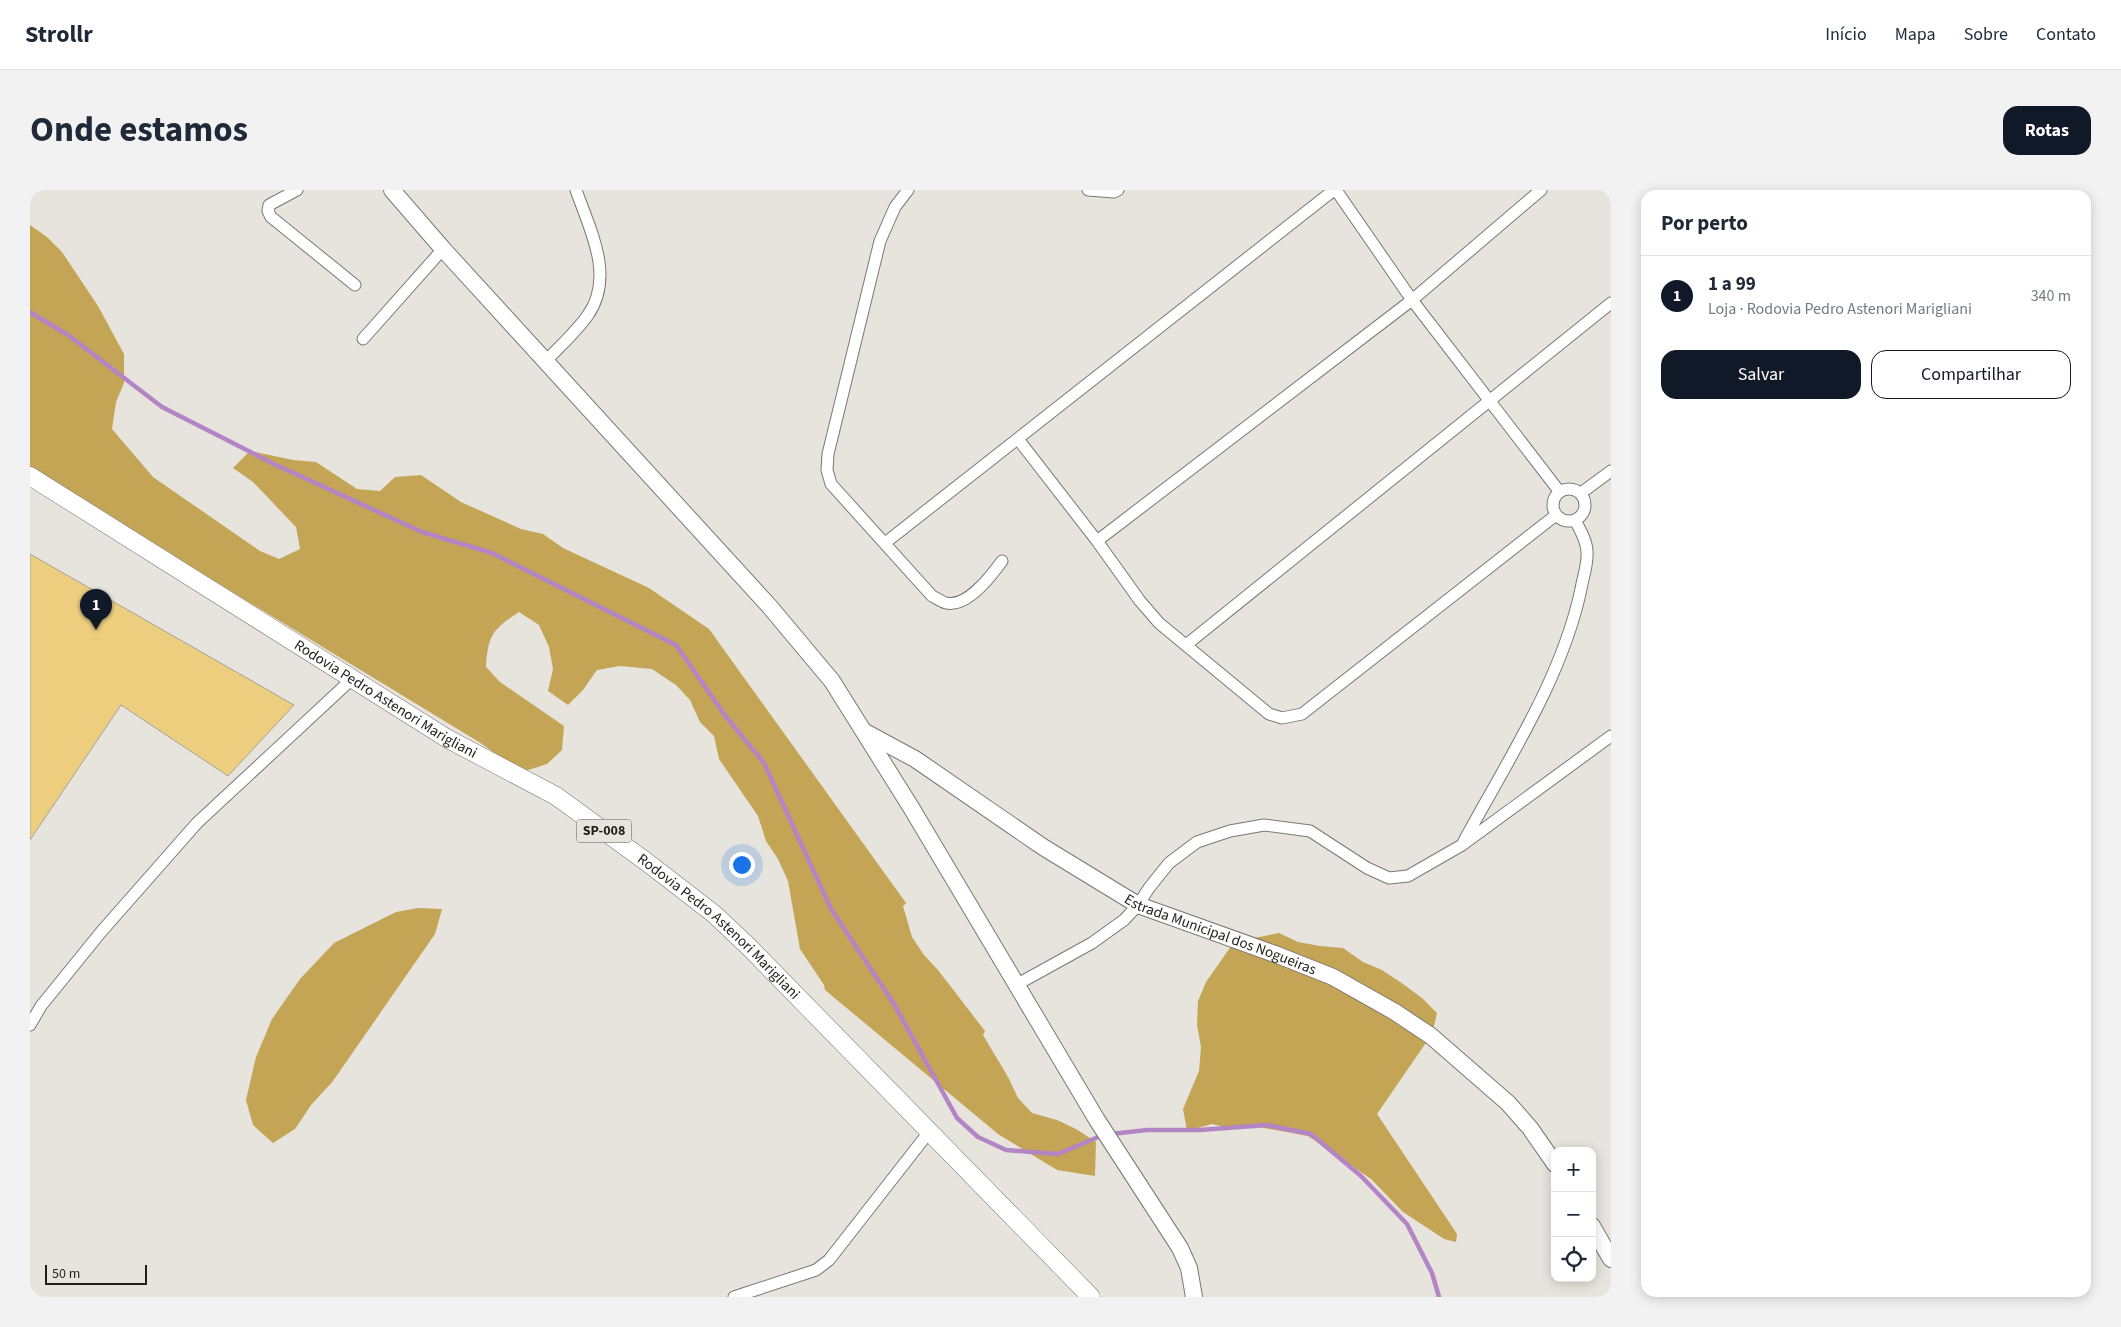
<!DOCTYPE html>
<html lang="pt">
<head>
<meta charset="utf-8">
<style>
  body { margin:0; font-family:"Source Sans 3",sans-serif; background:#f2f2f3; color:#1f2937 }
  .controls { position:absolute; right:15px; bottom:15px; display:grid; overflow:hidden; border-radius:10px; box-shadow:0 2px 12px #0003 }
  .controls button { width:45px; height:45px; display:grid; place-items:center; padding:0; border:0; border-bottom:1px solid #e0e1e3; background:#fff; color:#1f2937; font:25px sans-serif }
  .scale { position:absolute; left:15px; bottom:12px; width:102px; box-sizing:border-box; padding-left:5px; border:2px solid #201f1c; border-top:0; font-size:14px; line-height:18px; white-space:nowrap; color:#201f1c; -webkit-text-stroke:4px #e7e4dd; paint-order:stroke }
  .you { position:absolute; left:711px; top:674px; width:18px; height:18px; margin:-12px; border:4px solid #fff; border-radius:50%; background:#1a73e8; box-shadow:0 0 0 8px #1a73e833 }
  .badge { display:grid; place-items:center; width:32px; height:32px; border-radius:50%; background:#111827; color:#fff; font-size:16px; font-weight:700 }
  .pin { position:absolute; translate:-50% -41px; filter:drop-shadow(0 1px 2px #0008) }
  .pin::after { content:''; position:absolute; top:26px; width:18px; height:15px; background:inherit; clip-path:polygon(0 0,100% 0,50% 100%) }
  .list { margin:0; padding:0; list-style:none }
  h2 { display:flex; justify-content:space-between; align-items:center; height:65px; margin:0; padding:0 20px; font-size:21px }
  h2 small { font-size:16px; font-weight:400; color:#747a83 }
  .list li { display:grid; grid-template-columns:32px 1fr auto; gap:15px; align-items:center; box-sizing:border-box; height:80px; padding:0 20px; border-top:1px solid #e0e1e3 }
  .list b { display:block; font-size:19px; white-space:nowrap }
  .list p { margin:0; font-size:16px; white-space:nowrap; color:#747a83 }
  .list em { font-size:16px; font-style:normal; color:#747a83 }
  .actions { display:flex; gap:10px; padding:15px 20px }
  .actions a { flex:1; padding:11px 0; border:1px solid #111827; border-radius:15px; text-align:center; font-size:18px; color:#111827 }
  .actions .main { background:#111827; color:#fff }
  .icon { flex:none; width:28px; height:28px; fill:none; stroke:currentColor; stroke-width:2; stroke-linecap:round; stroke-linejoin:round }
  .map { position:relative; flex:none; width:1581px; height:1107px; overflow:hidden; border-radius:15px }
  header { display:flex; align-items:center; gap:30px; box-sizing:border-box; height:70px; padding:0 25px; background:#fff; border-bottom:1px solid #e0e1e3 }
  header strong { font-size:24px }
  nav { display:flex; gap:28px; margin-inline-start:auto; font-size:18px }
  .intro { display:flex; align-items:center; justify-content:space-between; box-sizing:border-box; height:120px; padding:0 30px }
  h1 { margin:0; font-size:35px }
  .button { padding:12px 22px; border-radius:15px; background:#111827; color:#fff; font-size:18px; font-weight:700 }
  main { display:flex; gap:30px; padding:0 30px }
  aside { flex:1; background:#fff; border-radius:15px; box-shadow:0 2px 12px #0003 }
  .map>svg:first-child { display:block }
</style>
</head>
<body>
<header>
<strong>Strollr</strong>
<nav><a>Início</a><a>Mapa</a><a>Sobre</a><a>Contato</a></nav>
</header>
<div class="intro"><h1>Onde estamos</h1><a class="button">Rotas</a></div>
<main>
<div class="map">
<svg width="1581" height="1107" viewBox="0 0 1581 1107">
  <rect width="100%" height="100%" fill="#e7e4dd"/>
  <path fill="#c3a555" d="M0,35L17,47L32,62L68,116L94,164V193L86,212L82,239L123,287L230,361L249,369L270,359L266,337L223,292L203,278L220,261L263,270L286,272L327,299L350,301L365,287L391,285L431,312L491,339L513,344L533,358L619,398L679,439L876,713L873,716L882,747L894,765L908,780L955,841L953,845L978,887L988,908L1002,923L1027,930L1046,939L1066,952L1065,986L1027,980L968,944L795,800L794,795L770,759L758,691L748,669L736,651L728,626L689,569L684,546L670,532L660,510L646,495L622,479L590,476L567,480L553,500L538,515L518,501L523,479L519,457L509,435L489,422C463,439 458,445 456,477L470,492L534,536L532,560L517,574L492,582L449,552L0,279Z
    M388,718L412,719L405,744L303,891L281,915L265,939L243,953L223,935L216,910L226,867L242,829L270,789L304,753L366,722Z
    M1249,743L1268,752L1290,756L1313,758L1333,772L1352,780L1373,794L1392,808L1407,823L1402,844L1347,924L1427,1044L1426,1052L1414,1049L1373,1022L1341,989L1278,946L1229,937L1203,939L1182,934L1157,941L1153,919L1169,881L1171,857L1167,835L1168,811L1176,792L1204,752Z"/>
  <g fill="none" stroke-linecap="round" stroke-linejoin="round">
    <path stroke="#b485c5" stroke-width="4.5" d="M0,122L38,145L132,217L244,274L392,342L462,363L646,455L694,524L734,573L801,719L864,814L927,928L948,947L976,960L1028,964L1073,945
      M1081,944L1117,940H1170L1237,935L1281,944L1331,986L1377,1034L1402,1083L1409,1107"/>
  </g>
  <path fill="#edce7e" stroke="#a4a29c" d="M0,364L264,515L198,586L91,515L0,650Z"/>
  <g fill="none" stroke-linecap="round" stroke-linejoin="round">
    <g stroke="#7b7872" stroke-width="13">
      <path id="street" d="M267,0L239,15L238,21L241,27L325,95
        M878,0L865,17L850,51L798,264L797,280L801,294L902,406C906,408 912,412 916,413C937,418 962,385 972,371
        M1058,0L1084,2L1088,0
        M1306,0L1382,110L1529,301
        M333,149L413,59
        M516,171C530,156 546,142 558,125C585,86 560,40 546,0
        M988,249L1067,351L1110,411L1129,433L1239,524L1252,528L1272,524L1526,325
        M1523 315a16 16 0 1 1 32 0a16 16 0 1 1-32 0Z
        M1551,303L1581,281
        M1067,351L1382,110L1511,0
        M855,353L1304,0
        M1156,455L1581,113
        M1433,653C1476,573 1532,489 1551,399C1553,387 1558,374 1557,362C1557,351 1550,340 1545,330
        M986,795L1062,753L1094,730L1108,715L1119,698L1139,673L1167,652L1200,641L1234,635L1280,641L1337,678L1359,688L1378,686L1432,655L1581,546
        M0,835L11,816L71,742L167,633L322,489
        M704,1107L786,1080L799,1070L899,942"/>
    </g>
    <g stroke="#7b7872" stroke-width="18">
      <g id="secondary">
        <path d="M362,0L413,59L740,417L802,491L882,619L1067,930L1150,1058L1159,1078L1164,1107"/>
        <path id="s1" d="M835,542L885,569L1013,657L1108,715L1245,764L1303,787L1365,822L1401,846L1478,913L1500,938L1525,974"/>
        <path d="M1562,1036L1581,1069"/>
      </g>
    </g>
    <g stroke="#7b7872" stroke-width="19">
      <g id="primary">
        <path id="s2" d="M0,286L418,549L526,606L618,673L684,724L719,757L1061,1107"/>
      </g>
    </g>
    <use href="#street" stroke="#fff" stroke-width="11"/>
    <use href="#secondary" stroke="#fff" stroke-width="16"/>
    <use href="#primary" stroke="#fff" stroke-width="18"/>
  </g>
  <g text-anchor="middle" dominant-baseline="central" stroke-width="4" stroke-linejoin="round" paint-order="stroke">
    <rect fill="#e7e4dd" stroke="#5c5a56" stroke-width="1" x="546.5" y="629.5" width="55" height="23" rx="4"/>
    <g font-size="14" font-weight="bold" fill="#201f1c">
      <text x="574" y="641">SP-008</text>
    </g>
    <g font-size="15" fill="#201f1c" stroke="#e7e4dd">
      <text stroke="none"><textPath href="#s2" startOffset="420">Rodovia Pedro Astenori Marigliani</textPath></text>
      <text stroke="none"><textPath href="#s2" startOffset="825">Rodovia Pedro Astenori Marigliani</textPath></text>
      <text stroke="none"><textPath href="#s1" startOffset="411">Estrada Municipal dos Nogueiras</textPath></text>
    </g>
  </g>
</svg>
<div class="controls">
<button>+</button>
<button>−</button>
<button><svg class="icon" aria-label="locate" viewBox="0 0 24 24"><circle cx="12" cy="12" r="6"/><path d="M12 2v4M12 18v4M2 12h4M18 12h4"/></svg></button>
</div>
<div class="scale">50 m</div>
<div class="you"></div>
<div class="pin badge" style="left:66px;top:440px">1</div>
</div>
<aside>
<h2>Por perto<small></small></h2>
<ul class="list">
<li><span class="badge">1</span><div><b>1 a 99</b><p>Loja · Rodovia Pedro Astenori Marigliani</p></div><em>340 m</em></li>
</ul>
<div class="actions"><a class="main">Salvar</a><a>Compartilhar</a></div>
</aside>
</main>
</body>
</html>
